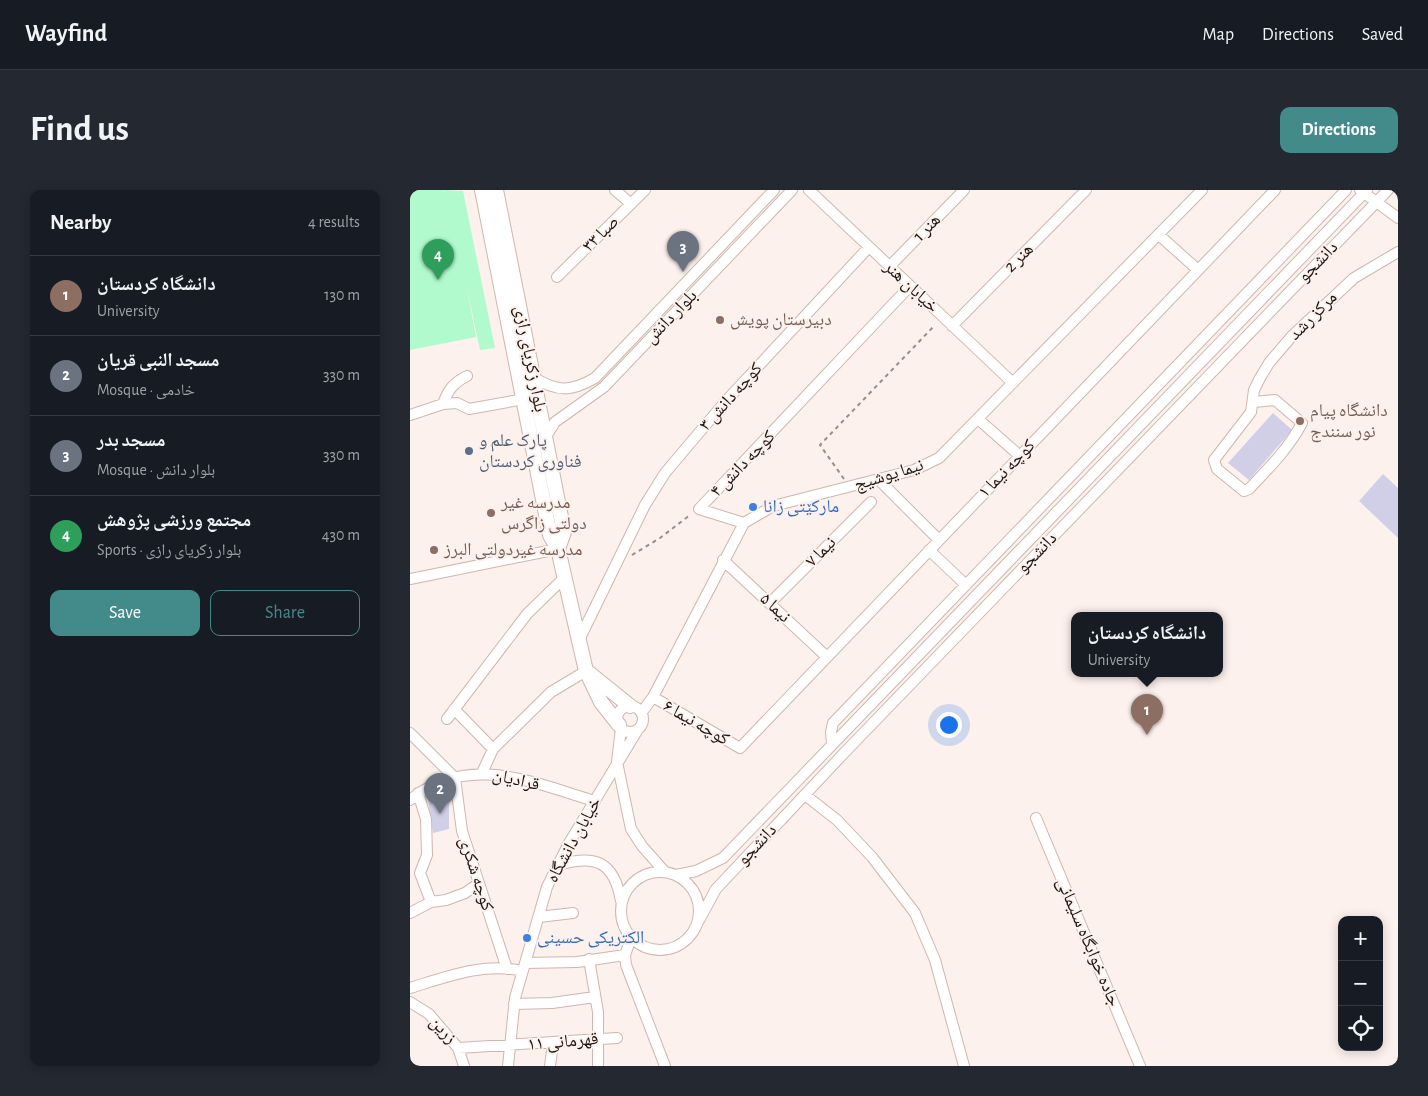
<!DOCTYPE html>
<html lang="en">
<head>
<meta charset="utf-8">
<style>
  body { margin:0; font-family:"Alegreya Sans","Noto Naskh Arabic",sans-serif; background:#242831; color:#f1f3f6 }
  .controls { position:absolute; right:15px; bottom:15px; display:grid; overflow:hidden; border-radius:10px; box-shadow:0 2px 12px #0003 }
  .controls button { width:45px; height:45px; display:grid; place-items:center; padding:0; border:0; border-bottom:1px solid #363941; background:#171b24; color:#f1f3f6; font:25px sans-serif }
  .you { position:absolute; left:538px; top:534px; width:18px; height:18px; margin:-12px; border:4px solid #fff; border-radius:50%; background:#1a73e8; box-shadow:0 0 0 8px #1a73e833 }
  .badge { display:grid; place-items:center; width:32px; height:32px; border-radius:50%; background:#438b8a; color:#fff; font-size:16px; font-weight:700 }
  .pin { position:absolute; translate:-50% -41px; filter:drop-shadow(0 1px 2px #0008) }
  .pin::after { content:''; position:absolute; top:26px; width:18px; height:15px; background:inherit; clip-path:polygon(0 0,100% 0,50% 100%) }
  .popup { position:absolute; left:661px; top:422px; width:152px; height:65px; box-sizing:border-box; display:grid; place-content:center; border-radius:10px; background:#171b24; filter:drop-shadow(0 1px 4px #0005); font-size:16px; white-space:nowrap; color:#9ea1a6 }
  .popup b { font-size:19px; color:#f1f3f6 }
  .popup::after { content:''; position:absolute; left:50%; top:100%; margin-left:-10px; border:10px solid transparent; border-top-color:#171b24 }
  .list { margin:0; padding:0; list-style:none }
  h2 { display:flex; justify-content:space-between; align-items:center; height:65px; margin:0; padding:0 20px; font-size:21px }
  h2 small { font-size:16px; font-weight:400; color:#9ea1a6 }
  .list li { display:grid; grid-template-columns:32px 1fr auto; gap:15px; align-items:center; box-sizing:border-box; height:80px; padding:0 20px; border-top:1px solid #363941 }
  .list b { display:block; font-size:19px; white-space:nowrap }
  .list p { margin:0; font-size:16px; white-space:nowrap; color:#9ea1a6 }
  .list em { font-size:16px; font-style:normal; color:#9ea1a6 }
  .actions { display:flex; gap:10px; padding:15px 20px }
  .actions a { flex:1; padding:11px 0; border:1px solid #438b8a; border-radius:10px; text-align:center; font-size:18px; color:#438b8a }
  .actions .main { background:#438b8a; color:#fff }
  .icon { flex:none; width:28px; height:28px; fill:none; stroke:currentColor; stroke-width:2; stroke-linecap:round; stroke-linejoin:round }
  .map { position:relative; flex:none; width:988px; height:876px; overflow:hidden; border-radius:10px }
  header { display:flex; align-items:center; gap:30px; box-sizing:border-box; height:70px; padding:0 25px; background:#171b24; border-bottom:1px solid #363941 }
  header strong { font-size:24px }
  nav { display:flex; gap:28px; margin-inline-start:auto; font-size:18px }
  .intro { display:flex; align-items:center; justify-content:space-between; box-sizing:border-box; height:120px; padding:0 30px }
  h1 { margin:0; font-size:35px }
  .button { padding:12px 22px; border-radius:10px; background:#438b8a; color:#fff; font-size:18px; font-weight:700 }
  main { display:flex; gap:30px; padding:0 30px }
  aside { flex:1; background:#171b24; border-radius:10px; box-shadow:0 2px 12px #0003 }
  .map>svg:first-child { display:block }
</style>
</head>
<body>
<header>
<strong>Wayfind</strong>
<nav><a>Map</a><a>Directions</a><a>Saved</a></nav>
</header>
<div class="intro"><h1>Find us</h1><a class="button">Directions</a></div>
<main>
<aside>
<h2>Nearby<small>4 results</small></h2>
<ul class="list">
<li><span class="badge" style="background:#8d6e63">1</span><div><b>دانشگاه کردستان</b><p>University</p></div><em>130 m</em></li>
<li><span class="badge" style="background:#6b7280">2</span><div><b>مسجد النبی قریان</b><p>Mosque · خادمی</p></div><em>330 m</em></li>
<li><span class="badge" style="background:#6b7280">3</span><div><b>مسجد بدر</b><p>Mosque · بلوار دانش</p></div><em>330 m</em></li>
<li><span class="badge" style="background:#2e9e5b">4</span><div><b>مجتمع ورزشی پژوهش</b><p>Sports · بلوار زکریای رازی</p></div><em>430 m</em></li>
</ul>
<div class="actions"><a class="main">Save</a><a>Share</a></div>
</aside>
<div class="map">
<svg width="988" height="876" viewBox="0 0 988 876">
  <rect width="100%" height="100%" fill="#fcf1ed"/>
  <path fill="#b0face" d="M0,0H32L36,3L33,0L53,1L85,158L70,160L56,93L66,147L0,160Z"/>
  <path fill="#d0cfe7" d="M863,223L882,240L839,290L818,273Z
    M973,284L988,298V348L949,311Z
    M39,602V639L23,643L18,609Z"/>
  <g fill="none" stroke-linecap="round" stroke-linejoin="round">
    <g stroke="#d0b6ac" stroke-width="12">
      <path id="minor" d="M205,0L221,14
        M399,0L603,193
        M950,0L988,28
        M749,45L788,80
        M480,76L554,0
        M147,87L235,0
        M542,136L676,0
        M123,187C147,202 161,202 185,188L364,0
        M844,212L865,210L892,233C879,258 858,279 839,299L834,301L807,279L804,270L841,222L844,200L850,188L859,173L882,146L944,88L988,62
        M33,214C38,200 43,193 57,186
        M0,225L33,214L47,213L59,219L114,209
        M568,229L610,266
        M135,248L145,232L194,197L382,0
        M468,289L529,350
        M334,333L289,319L500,96
        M519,360L556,395
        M313,370L417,467
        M0,389L148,359
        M360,413L461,312
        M170,448L235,315L255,283L315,212L459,57
        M243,507L330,558L865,0
        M207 529a13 13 0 1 1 26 0a13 13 0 1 1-26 0Z
        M44,519L83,559
        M232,522L243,507L334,333L363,316L504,280L529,268L792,0
        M37,529L117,424L155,387
        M211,538L207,572L221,639L232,656L255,682
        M0,543L45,588L52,641L97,779
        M422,554L421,542L423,533L936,0
        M72,583L83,559L141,502L176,481
        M8,603L16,629L17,665L10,683L21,712
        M395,605L427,630L462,667L505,723L525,770L554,876
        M0,610C58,562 123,593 185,611
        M626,628L730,876
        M148,675C185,664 204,671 211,711
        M211 721a39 39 0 1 1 78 0a39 39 0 1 1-78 0Z
        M266,685L286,681L313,668L957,0
        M0,723L21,712L36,710L55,703L68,694
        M129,727L163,723
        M287,734L306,699L436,561L978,0
        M221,748L215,765L216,775L255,876
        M179,769L188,822V876
        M115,773L167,772L215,765
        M0,798C36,787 74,772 113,781
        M0,812L19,824L48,858L207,848
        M104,814L142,813L185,807
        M48,858L54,876
        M98,876L105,808L137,697L159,653L227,541
        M140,876L143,853"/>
    </g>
    <g stroke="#d0b6ac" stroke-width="16">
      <path id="major" d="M72,0L140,345L148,359L176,481L191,512L209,535
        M86,0L154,342L148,359
        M179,483L220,516"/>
    </g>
    <path stroke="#988d89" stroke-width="2" stroke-dasharray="4 4" stroke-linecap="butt" d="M434,289L410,255L525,135
      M222,365L250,348L280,325"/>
    <use href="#minor" stroke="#fff" stroke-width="10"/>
    <use href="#major" stroke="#fff" stroke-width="14"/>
  </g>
  <g fill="#8d6e63" stroke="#fcf1ed" stroke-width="2">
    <circle cx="310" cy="130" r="5"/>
    <circle cx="890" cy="231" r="5"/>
    <circle cx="81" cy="323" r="5"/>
    <circle cx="24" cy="360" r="5"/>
  </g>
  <circle fill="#5c6f8a" stroke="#fcf1ed" stroke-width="2" cx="59" cy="261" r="5"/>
  <g fill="#3f7fe0" stroke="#fcf1ed" stroke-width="2">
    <circle cx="343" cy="317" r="5"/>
    <circle cx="117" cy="748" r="5"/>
  </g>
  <g text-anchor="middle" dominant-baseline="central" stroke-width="4" stroke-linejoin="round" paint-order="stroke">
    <g font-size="18" fill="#1e1511" stroke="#fcf1ed">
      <text transform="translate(517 38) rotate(-46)">هنر 1</text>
      <text transform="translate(191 44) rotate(-45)">۳۳ صبا</text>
      <text transform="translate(609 68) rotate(-45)">هنر 2</text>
      <text transform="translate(908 72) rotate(-46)">دانشجو</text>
      <text transform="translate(501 97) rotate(43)">خیابان هنر</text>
      <text transform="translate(903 126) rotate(-45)">مرکز رشد</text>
      <text transform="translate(261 127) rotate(-46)">بلوار دانش</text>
      <text transform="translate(120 169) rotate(79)">بلوار زکریای رازی</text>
      <text transform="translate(321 207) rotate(-48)">کوچه دانش ۳</text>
      <text transform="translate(333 274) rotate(-46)">کوچه دانش ۴</text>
      <text transform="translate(597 279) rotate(-46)">کوچه نیما ۱</text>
      <text transform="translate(479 285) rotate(-17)">نیما یوشیج</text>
      <text transform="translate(411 362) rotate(-45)">نیما ۷</text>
      <text transform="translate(627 363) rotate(-46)">دانشجو</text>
      <text transform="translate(365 418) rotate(43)">نیما ۵</text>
      <text transform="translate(286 533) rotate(30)">کوچه نیما ۶</text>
      <text transform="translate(106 590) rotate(13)">قرادیان</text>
      <text transform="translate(164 650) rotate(-61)">خیابان دانشگاه</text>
      <text transform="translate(347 655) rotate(-47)">دانشجو</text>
      <text transform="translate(66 684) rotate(72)">کوچه شکری</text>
      <text transform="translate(678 752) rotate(67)">جاده خوابگاه سلیمانی</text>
      <text transform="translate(33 840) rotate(47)">زرین</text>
      <text transform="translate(153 852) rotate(-5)">قهرمانی ۱۱</text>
    </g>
    <g font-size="18" fill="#785e54" stroke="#fcf1ed" text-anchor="start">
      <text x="320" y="130">دبیرستان پویش</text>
      <text x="900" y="221">دانشگاه پیام<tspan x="900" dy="21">نور سنندج</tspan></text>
      <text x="91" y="313">مدرسه غیر<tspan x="91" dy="21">دولتی زاگرس</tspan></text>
      <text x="34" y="360">مدرسه غیردولتی البرز</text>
    </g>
    <g font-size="18" fill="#4e5e75" stroke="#fcf1ed" text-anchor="start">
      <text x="69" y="251">پارک علم و<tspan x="69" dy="21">فناوری کردستان</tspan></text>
    </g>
    <g font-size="18" fill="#366cbe" stroke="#fcf1ed" text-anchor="start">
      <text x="353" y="317">مارکێتی زانا</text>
      <text x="127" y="748">الکتریکی حسینی</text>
    </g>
  </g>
</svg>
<div class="controls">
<button>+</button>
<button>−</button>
<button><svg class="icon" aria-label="locate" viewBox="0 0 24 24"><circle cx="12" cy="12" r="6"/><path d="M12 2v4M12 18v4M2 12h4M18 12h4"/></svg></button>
</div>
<div class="you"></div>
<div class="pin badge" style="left:737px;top:545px;background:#8d6e63">1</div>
<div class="popup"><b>دانشگاه کردستان</b>University</div>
<div class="pin badge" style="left:30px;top:624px;background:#6b7280">2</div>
<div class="pin badge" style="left:273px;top:82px;background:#6b7280">3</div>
<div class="pin badge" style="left:28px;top:90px;background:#2e9e5b">4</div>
</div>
</main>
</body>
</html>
